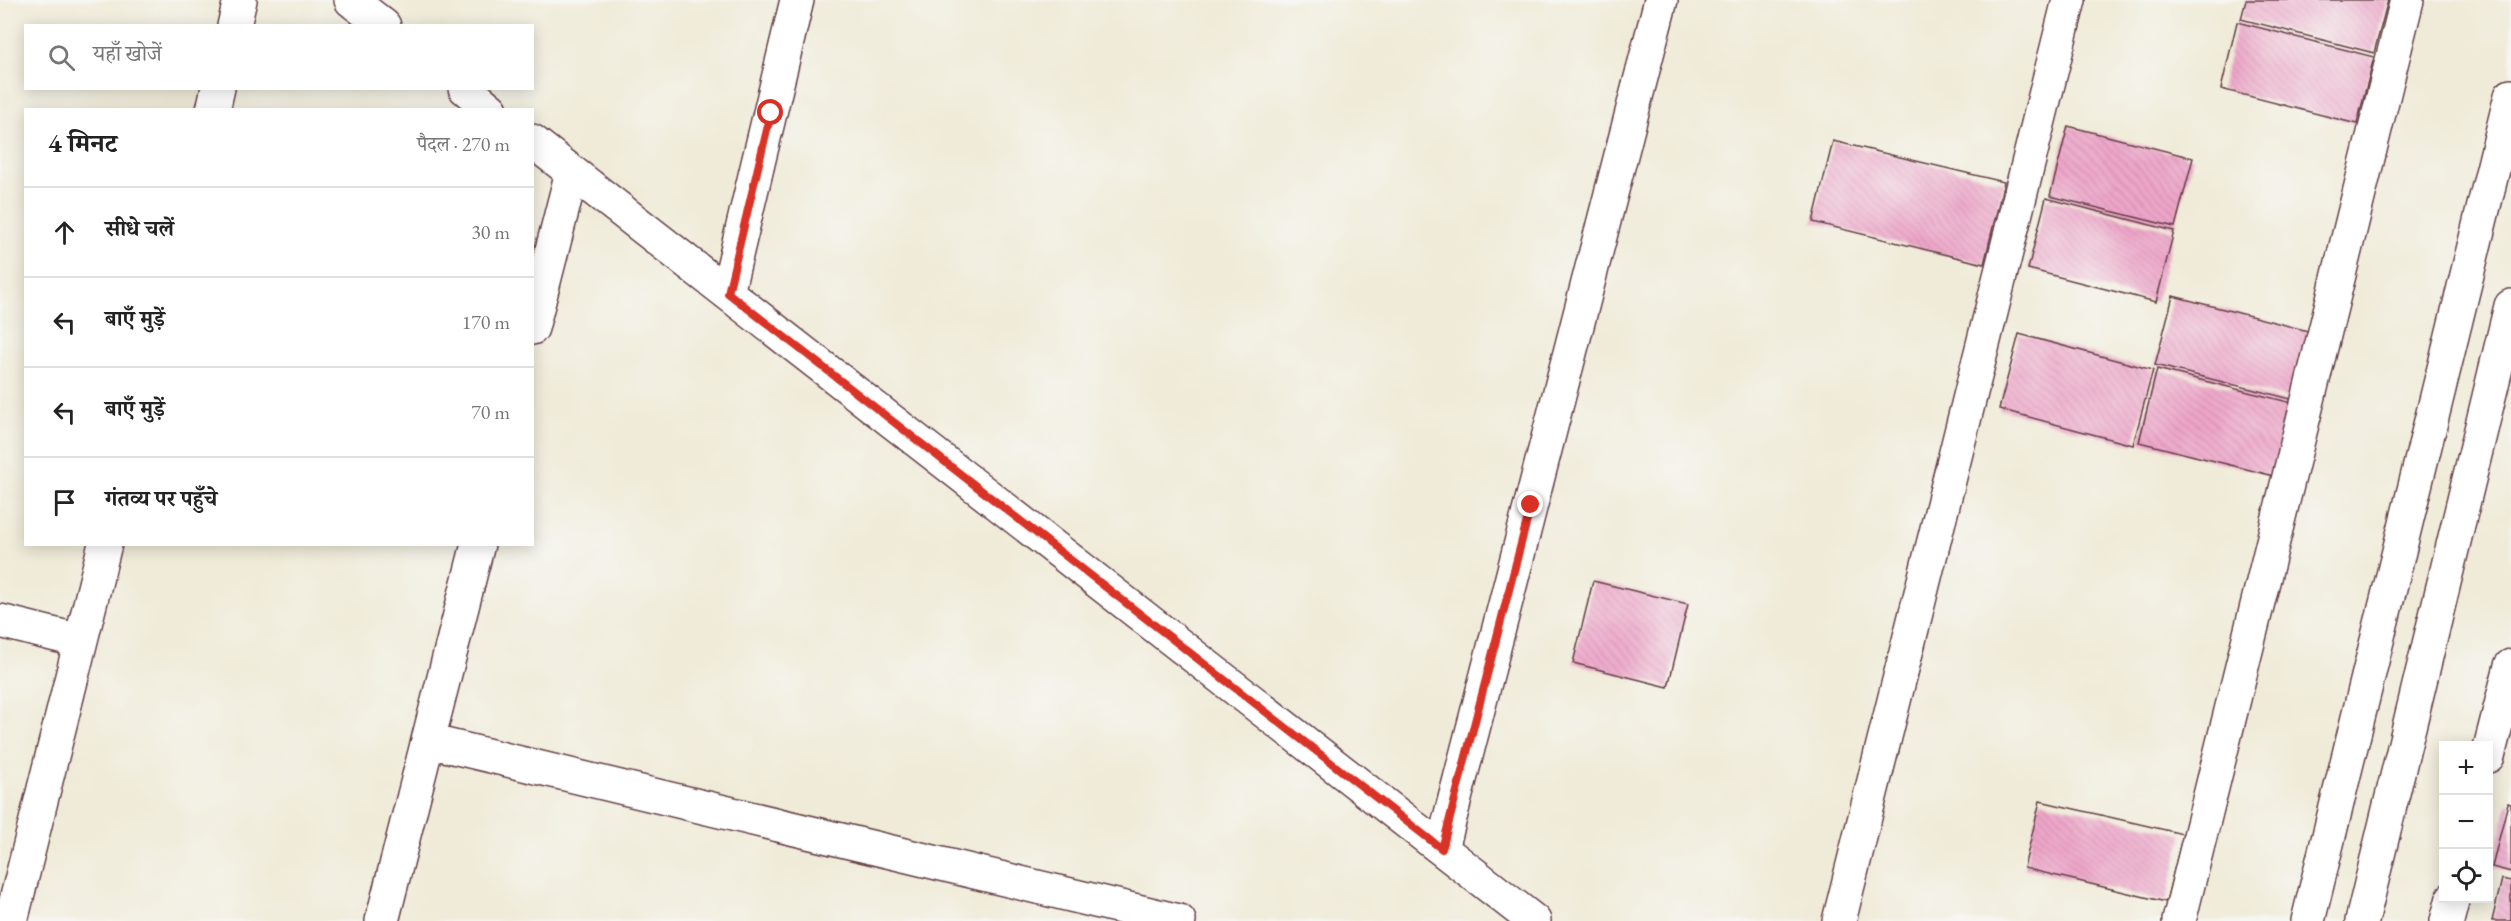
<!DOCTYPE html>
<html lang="hi">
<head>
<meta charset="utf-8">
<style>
  body { margin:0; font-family:"EB Garamond","Noto Serif Devanagari",serif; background:#f2f2f2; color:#222 }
  .controls { position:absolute; right:18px; bottom:18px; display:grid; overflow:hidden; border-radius:0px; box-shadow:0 3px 15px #0003 }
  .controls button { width:54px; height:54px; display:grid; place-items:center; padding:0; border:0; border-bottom:2px solid #e0e0e0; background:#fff; color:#222; font:30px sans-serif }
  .stop { position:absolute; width:18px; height:18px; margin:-14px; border:4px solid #d93025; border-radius:50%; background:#fff }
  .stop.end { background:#d93025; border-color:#fff; box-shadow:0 2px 6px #0008 }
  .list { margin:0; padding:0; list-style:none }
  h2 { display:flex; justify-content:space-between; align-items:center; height:78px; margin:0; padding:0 24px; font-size:26px }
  h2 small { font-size:20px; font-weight:400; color:#767676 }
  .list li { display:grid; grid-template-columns:39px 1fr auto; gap:18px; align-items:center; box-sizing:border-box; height:90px; padding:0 24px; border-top:2px solid #e0e0e0 }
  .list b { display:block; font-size:22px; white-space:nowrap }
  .list em { font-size:20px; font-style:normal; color:#767676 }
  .icon { flex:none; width:33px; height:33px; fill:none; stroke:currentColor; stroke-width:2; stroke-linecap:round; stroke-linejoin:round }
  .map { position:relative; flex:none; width:2511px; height:921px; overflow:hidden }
  .search { position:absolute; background:#fff; box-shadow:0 3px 15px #0003; left:24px; top:24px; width:510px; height:66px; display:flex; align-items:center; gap:15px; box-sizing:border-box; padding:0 21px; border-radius:0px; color:#767676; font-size:22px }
  .panel { position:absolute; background:#fff; box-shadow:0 3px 15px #0003; left:24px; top:108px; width:510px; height:438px; border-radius:0px }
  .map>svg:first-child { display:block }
</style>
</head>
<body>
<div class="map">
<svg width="2511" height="921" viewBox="0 0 2511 921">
  <defs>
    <pattern id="building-back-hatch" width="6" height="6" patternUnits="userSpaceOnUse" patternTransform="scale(1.5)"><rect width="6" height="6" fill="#eea6c9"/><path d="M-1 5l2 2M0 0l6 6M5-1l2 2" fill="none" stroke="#ce8ead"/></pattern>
  </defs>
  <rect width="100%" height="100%" fill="#f6f6f2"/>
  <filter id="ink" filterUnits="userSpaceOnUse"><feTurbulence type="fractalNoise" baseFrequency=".0167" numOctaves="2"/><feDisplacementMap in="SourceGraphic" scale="12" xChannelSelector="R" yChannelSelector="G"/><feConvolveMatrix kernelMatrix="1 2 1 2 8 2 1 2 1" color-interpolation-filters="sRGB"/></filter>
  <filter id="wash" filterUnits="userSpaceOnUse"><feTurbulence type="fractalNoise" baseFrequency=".008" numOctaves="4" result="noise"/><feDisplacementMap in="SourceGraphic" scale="24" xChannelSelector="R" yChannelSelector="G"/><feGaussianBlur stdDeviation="1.35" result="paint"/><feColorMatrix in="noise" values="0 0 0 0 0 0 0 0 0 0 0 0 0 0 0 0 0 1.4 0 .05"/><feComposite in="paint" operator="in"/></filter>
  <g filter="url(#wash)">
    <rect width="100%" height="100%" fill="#f0ebd8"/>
    <g id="blocks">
      <path fill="url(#building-back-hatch)" d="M2246,0H2388L2374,53L2241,19Z
        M2237,22L2374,57L2357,124L2221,89Z
        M2068,126L2193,158L2175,227L2050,196Z
        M1833,141L2004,182L1984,264L1813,222Z
        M2046,198L2174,231L2156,302L2028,269Z
        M2173,296L2312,332L2295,400L2155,365Z
        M2019,334L2153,370L2133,445L1999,409Z
        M2157,369L2296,404L2278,477L2139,442Z
        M1593,581L1688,604L1668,687L1573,663Z
        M2040,801L2183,834L2166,902L2024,868Z
        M2508,803L2511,804V872L2492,867Z
        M2502,879L2511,881V921H2492Z"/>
    </g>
  </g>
  <g filter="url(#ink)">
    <use href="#blocks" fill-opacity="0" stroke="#633e45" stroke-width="1.5"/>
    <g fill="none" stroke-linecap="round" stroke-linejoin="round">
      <g stroke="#633e45" stroke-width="36">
        <path id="minor" d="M351,0L384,26
          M234,26L240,0
          M465,88L491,110
          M213,110L218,88
          M532,141L1534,921
          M727,293L797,0
          M532,328L572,172
          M0,621L80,641
          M428,741L1179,921
          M2488,756L2511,666
          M1442,849L1661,0
          M11,921L105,544
          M382,921L478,544
          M1839,921L2069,0
          M2179,921L2407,0
          M2308,921L2511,96
          M2362,921L2511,306
          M2447,921L2453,898"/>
      </g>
      <use href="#minor" stroke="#fff" stroke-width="33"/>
    </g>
  </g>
  <g fill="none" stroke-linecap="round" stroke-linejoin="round" filter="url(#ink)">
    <path stroke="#d93025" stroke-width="8" d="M771,113L728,293L1442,849L1531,505"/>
  </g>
</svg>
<div class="controls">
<button>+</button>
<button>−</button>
<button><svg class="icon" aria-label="locate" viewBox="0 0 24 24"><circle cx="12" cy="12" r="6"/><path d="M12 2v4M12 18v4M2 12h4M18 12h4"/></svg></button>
</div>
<div class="stop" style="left:771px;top:113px"></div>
<div class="stop end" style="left:1531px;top:505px"></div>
<div class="search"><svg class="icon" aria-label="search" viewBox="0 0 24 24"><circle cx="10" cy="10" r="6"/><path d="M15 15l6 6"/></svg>यहाँ खोजें</div>
<section class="panel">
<h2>4 मिनट<small>पैदल · 270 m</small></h2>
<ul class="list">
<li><svg class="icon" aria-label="ahead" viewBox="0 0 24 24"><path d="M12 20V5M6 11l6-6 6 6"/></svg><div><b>सीधे चलें</b></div><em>30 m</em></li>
<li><svg class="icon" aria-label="left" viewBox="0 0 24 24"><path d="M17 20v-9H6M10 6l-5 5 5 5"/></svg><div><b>बाएँ मुड़ें</b></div><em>170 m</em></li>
<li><svg class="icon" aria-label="left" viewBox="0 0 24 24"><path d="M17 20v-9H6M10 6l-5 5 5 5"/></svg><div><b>बाएँ मुड़ें</b></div><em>70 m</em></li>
<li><svg class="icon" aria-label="arrive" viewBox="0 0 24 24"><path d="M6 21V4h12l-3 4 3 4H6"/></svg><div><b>गंतव्य पर पहुँचे</b></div></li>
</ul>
</section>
</div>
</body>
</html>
